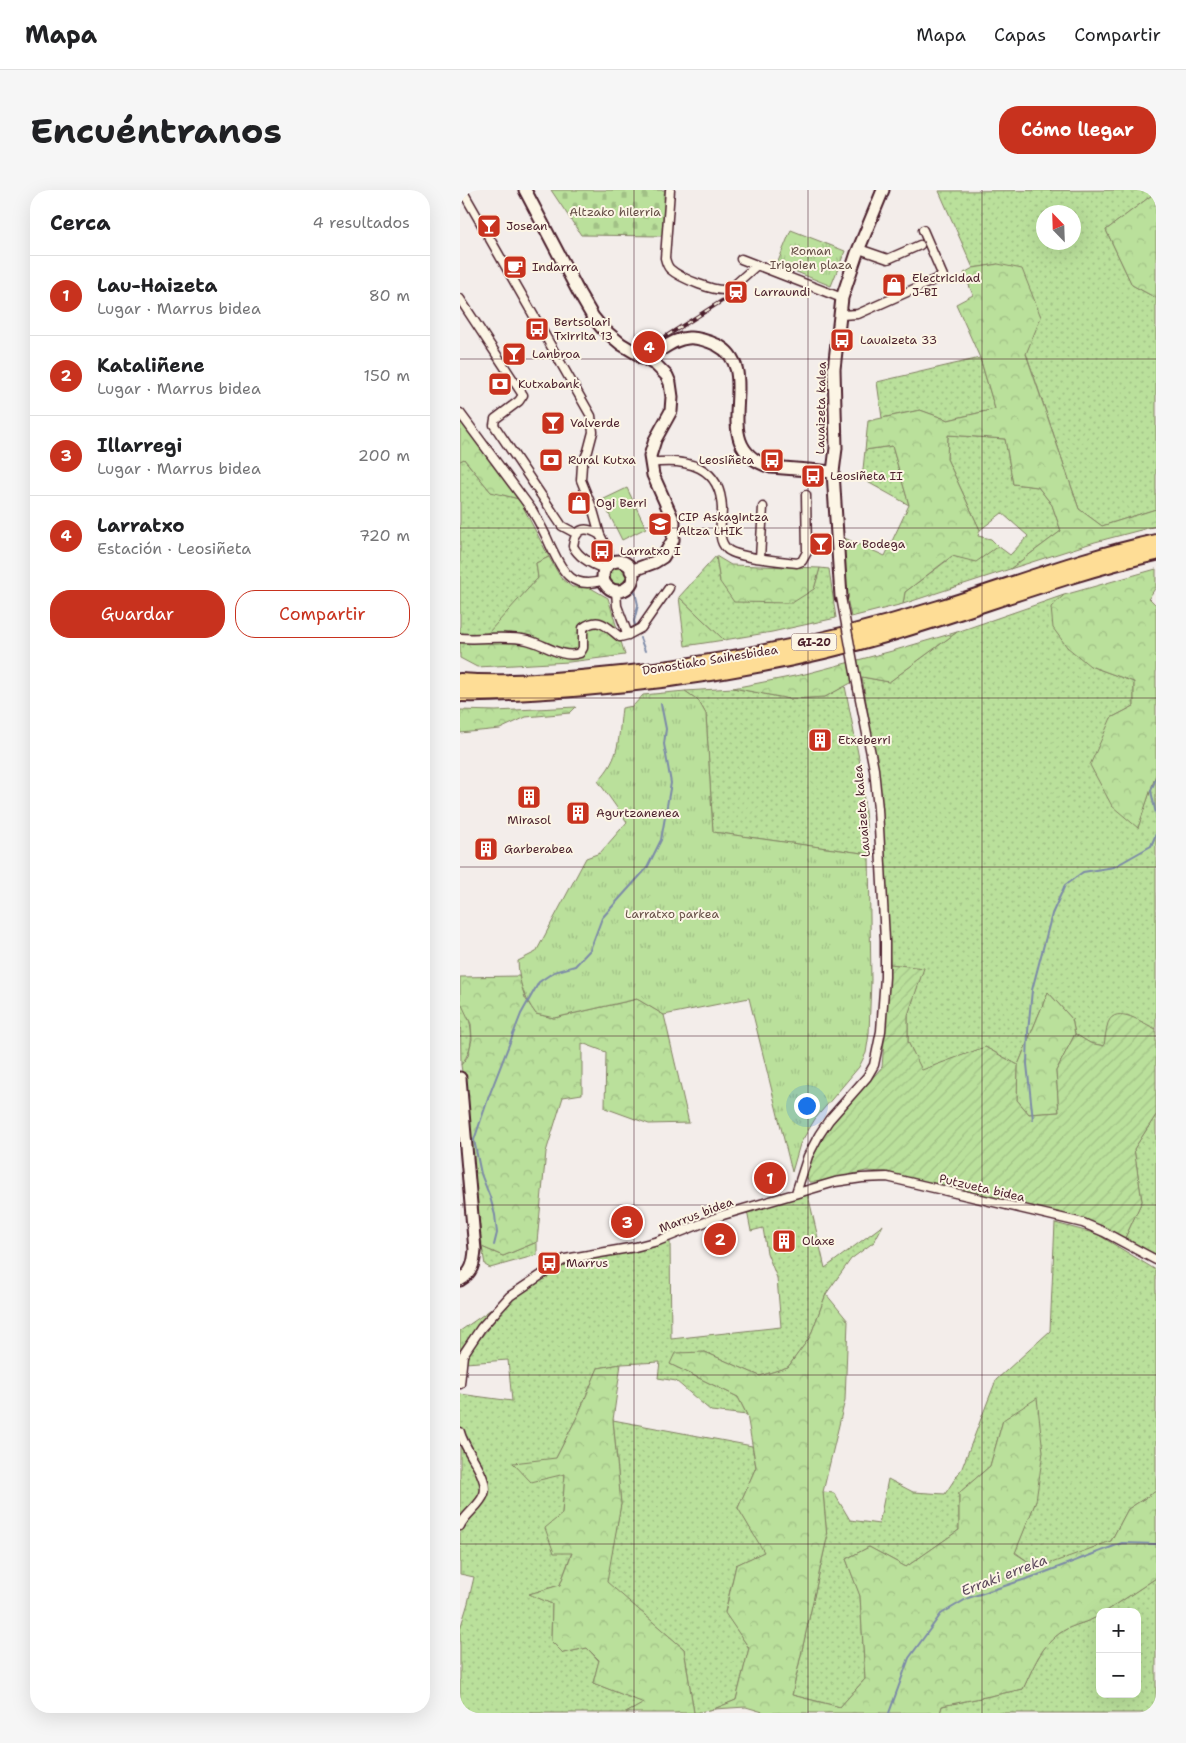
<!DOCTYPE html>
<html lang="es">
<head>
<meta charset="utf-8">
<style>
  body { margin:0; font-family:"Shantell Sans",sans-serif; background:#f6f6f6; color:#202124 }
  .controls { position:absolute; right:15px; bottom:15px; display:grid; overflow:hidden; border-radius:10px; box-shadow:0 5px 20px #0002 }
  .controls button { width:45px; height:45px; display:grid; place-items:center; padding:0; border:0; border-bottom:1px solid #e0e0e0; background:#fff; color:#202124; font:25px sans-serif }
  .compass { position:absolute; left:576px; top:15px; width:45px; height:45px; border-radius:50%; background:#fff; box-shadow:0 5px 20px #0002; rotate:337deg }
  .you { position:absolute; left:346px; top:915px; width:18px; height:18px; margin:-12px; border:4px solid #fff; border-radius:50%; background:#1a73e8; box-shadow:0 0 0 8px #1a73e833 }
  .badge { display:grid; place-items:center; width:32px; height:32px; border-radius:50%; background:#c8321e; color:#fff; font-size:16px; font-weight:700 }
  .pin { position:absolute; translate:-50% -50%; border:2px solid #fff; box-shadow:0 1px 5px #0006 }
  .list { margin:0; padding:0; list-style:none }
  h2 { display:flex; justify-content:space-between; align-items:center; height:65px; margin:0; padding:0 20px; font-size:21px }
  h2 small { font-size:16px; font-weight:400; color:#757577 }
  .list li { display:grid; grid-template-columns:32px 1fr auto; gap:15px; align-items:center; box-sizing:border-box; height:80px; padding:0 20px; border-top:1px solid #e0e0e0 }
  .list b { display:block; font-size:19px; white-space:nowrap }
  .list p { margin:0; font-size:16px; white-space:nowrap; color:#757577 }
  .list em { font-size:16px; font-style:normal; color:#757577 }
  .actions { display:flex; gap:10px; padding:15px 20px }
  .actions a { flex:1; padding:11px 0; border:1px solid #c8321e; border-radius:20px; text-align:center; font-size:18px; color:#c8321e }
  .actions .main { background:#c8321e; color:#fff }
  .map { position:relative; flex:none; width:696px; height:1523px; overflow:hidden; border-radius:20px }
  header { display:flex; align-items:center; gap:30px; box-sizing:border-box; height:70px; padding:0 25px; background:#fff; border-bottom:1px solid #e0e0e0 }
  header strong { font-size:24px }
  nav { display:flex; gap:28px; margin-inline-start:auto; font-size:18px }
  .intro { display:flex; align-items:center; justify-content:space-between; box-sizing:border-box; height:120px; padding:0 30px }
  h1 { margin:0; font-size:35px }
  .button { padding:12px 22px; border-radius:20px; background:#c8321e; color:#fff; font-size:18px; font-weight:700 }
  main { display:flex; gap:30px; padding:0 30px }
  aside { flex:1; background:#fff; border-radius:20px; box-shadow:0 5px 20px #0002 }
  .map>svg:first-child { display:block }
</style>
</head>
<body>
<header>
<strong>Mapa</strong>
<nav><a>Mapa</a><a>Capas</a><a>Compartir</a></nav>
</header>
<div class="intro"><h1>Encuéntranos</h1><a class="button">Cómo llegar</a></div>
<main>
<aside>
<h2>Cerca<small>4 resultados</small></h2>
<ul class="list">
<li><span class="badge">1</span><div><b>Lau-Haizeta</b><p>Lugar · Marrus bidea</p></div><em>80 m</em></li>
<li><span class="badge">2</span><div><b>Kataliñene</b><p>Lugar · Marrus bidea</p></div><em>150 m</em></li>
<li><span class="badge">3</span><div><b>Illarregi</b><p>Lugar · Marrus bidea</p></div><em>200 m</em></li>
<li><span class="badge">4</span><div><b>Larratxo</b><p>Estación · Leosiñeta</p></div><em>720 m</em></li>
</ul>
<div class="actions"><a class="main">Guardar</a><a>Compartir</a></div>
</aside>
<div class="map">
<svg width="696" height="1523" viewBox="0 0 696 1523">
  <defs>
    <pattern id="grass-dots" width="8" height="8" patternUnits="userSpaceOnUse" patternTransform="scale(1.25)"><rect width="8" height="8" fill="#bae09b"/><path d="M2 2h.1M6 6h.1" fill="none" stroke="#a1c086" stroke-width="1.8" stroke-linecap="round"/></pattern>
    <pattern id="forest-crowns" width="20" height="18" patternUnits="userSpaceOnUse" patternTransform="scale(1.25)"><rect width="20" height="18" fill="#bae09b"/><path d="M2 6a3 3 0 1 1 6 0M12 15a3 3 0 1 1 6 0" fill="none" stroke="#a1c086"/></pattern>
    <pattern id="cemetery-stones" width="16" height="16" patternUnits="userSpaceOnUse" patternTransform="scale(1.25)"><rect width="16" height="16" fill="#bae09b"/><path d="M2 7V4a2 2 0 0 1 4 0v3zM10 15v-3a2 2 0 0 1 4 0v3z" fill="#a1c086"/></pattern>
    <pattern id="park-tufts" width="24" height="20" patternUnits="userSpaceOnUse" patternTransform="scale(1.25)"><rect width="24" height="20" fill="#bae09b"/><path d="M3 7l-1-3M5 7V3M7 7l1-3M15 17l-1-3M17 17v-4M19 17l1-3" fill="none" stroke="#a1c086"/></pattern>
    <pattern id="garden-furrows" width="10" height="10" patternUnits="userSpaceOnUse" patternTransform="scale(1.25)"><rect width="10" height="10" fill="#bae09b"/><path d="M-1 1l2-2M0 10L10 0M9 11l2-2" fill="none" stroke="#a1c086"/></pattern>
  </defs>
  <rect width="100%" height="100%" fill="#f3edea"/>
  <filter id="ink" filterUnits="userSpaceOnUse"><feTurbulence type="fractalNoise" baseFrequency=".02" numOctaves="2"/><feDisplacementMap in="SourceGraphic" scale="10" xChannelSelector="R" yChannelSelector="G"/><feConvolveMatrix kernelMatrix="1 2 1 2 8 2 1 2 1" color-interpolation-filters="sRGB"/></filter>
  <g filter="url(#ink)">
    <path fill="url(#grass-dots)" stroke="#828063" fill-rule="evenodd" d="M696,0V2L646,40L672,95L696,108V319L642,336L619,319L566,163L581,126L538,74L513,78L479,1ZM584,22H614V52H584Z
      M520,168L535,219L488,230L460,220L422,228L417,192Z
      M488,245L545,249L553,294L578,297L592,315L601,341L550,379L443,414L445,402L493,366L516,371L538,356L550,365L568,346L542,323L520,340L487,269Z
      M432,256L449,315L402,289L405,260Z
      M4,269L31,302L59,309L89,367L76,373L78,388L28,444L2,446L0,445V271Z
      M256,366L260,392L354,399L360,378L369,379L376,428L312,442L264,450L219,407Z
      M148 386a10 10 0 1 1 20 0a10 10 0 1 1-20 0Z
      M604,405L591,418L630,476L674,492V516L651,528L678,637L696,584V839L667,825L648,834L644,856L630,853L615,844L612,829L588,802L558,875L525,857L462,881L448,852V825L463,779L430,774L419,590L402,487L429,492L497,442Z
      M385,496L401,579L409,664L253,642L246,524L238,510L225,501L273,498L330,509L365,507Z
      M0,811C14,831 16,856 1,875Z
      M696,925V1065L664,1050L682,1011L674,959Z
      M348,1005L365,1078L423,1035L414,1052L391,1069L366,1104L350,1147L328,1177L300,1186L245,1162L210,1174L278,1207L287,1225L251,1221L216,1191L198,1188L200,1172L161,1174L138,1178L118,1225L96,1268L105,1284L102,1324L112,1362L100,1395L70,1404L92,1414L91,1451L103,1463L127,1458L139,1471L133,1493L185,1513L166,1523H0V1439L8,1413L14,1387L0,1384V1204L52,1211L48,1170L5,1173L11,1160L50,1111L107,1071L193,1057L210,1050L211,1149L321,1137L317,1088L307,1063L303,1038L291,1041L287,1021Z
      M595,1033L637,1044L696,1080V1301L668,1319L651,1351L578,1379L555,1362L576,1311L543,1230L530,1276L499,1303V1340L446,1377L409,1357L386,1369L400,1405L405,1489L380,1517L332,1505L367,1348L363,1302L374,1303L390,1330L419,1334L428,1289L453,1302L485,1304L502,1278L536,1190L590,1141Z
      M77,1052V1065L30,1078L25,1075L22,1057L43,1066Z
      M30,1120L2,1157L0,1164V1141Z
      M153,1230L292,1256L296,1277L278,1318L305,1362L276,1375L265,1422L289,1458L276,1510L254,1519L234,1523L224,1459L146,1392L161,1314Z
      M696,1388V1523H480L482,1516L563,1499C574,1476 580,1456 603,1441C614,1434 628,1433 640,1425V1504H677V1422H645Z"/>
    <path fill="url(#forest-crowns)" stroke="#828063" d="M696,2V108L672,95L646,40Z
      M538,74L562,79L581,127L566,164L619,319L642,336L696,319V336L635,352L550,379L601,341L592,315L578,297L553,294L545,249L488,245L487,269L520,340L518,346L531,349L538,356L516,372L492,366L445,402L443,414L391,427L381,379L380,346L425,366L449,315L432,256L405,260L408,231L460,220L488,230L535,219L520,168L496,114L513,105L504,83L513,78Z
      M0,230L59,309L31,302L4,269L0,271Z
      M256,366L271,375L360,378L354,399L332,413L274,412L260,392Z
      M89,367L101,388L112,397H129L148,408L165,465L109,472L17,477L0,468V447L28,443L78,388L76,373Z
      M696,379V397L689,408L696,415V584L678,638L652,616L630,575L651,528L674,516V492L630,476L607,457L593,438L591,417L604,405Z
      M219,407L264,450L225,456Z
      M497,442L429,492L402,487L365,507L330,509L273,498L345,484L432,461Z
      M116,517L110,523L66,527L40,539L0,543V520L36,521Z
      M59,786L65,808L76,824L94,828L177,809L204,825L229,933L189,934L145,918L146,862L122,853V904L103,907L86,962L77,1052L43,1066L22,1057L5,901L1,875L8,866L12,849L11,834L0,811V787Z
      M588,802L612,829L615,844L596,881L599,922L569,924L557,910L558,875Z
      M366,1104L388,1131L385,1210L363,1302L367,1348L332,1505L380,1517L405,1489L400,1406L386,1369L409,1357L446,1377L499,1340V1303L530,1276L543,1230L577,1208L583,1262L576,1311L555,1363L578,1378L651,1351L668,1319L696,1301V1388L645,1422H640V1425C628,1433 614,1434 603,1441C580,1456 574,1476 563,1499L482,1516L480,1523H306L286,1517L254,1519L276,1510L289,1458L265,1423L276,1375L304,1362L278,1318L296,1277L287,1225L278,1207L210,1174L215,1163L245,1162L300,1186L328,1177L350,1147Z
      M161,1174L153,1230L161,1314L147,1392L224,1459L234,1523H166L184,1513L133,1493L139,1470L127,1458L103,1463L91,1451L92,1414L69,1404L100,1395L112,1363H94L85,1338L102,1324L105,1284L71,1292L53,1273L96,1268L118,1225L138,1178Z"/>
    <path fill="url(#cemetery-stones)" stroke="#828063" d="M91,0H205L203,46L121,45Z"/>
    <path fill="url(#park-tufts)" stroke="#828063" d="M331,40L385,61L371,96L317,74Z
      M225,501L238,510L246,524L253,642L409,664L411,790L409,844L406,863L399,877L355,929L340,954L332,982L289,808L204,825L177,809L94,828L76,824C63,806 59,793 58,771L76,762L126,668L140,663L167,632L138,591C161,567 158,549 162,518L173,516L183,505Z"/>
    <path fill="url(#garden-furrows)" stroke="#828063" d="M430,774L464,778L448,825V852L462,880L525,857L558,875L557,910L569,924L599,922L596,881L615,844L630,853L644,856C645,848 646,840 648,833C656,813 684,834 696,839V925L674,959L682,1011L664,1050L649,1040L635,1034L425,982L406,981L358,992H349L345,983L367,939L422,877Z"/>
    <path fill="#bae09b" stroke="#828063" d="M167,298L186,338L162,350L142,310Z"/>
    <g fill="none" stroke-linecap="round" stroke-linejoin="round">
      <path stroke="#7c8aa8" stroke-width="2" d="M174,398L178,415L174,431L175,435
        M180,448L185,461
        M696,588L691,601L696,624
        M573,930L567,874L568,842L572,800L592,724L605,695L623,682L654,677L691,656L696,644
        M34,1055L37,1043L35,1025L30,1007L21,984L14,950L29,906L61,824L79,792L94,782L115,776L130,760L142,728L187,678L201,650L211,593L204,554L206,539L201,514
        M429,1523L449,1468L481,1424L508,1408L578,1385L662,1353L696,1354"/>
      <g stroke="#4a1f2b" stroke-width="11">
        <path id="street" d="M2,0L131,226L133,242L128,261L122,275L121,290L133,320L140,345L148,361V375
          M210,0L205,68C206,72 207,76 210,79C220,88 258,104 270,99L297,75
          M399,59L428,69L460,55
          M281,69L382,108
          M0,109L63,205L59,211L35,229L34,235L102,336L117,344
          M381,125L398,124L483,86L463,40
          M0,223L72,320C79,332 85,343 90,355C103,381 110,401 144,390
          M190,273C227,268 261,276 262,319C262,332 256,349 267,359C276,368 322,371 337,373L342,371L347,362L346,305
          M140,345C126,336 116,337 113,356C119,368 133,375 145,379
          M300,368L303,317
          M156,400L157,416L168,445L181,438L209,398
          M0,448C22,450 45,445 67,450C85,454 101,469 120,463L123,458V438C139,426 146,436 160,447L168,445
          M336,1003L348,966L359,945L369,930L407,887L414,875L421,841L425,787V750L418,619L414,579L398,499
          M0,1194L3,1165L21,1138L50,1106L105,1069L175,1057L198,1051L263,1025L375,992L402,988L427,987L623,1033L644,1042L696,1070
          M0,1242C4,1260 30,1287 24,1304C20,1316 5,1324 0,1336"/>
      </g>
      <g stroke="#4a1f2b" stroke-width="15">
        <path id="secondary" d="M65,0L119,103L133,127L142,138L161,154L196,175L207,186L210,193L212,207L211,221L195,250L190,266L193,285L214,332L213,350L203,367L195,372L171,381
          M182,168C199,165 210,149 228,148C238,147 248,151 257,155C307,180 243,257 311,277L373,282
          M143 386a15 15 0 1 1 30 0a15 15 0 1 1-30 0Z
          M381,407L373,282L376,258L374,179L382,108L397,63L423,0
          M0,888L15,1060C14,1073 12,1083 0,1090"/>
      </g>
      <g stroke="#4a1f2b" stroke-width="18">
        <path id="highway" d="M0,491C40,494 81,491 121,488C242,478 363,454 479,418C551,396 622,368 696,352
          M0,504C38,505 76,502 113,499C220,491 329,473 432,443C520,417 607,383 696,363"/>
      </g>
      <use href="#street" stroke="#fcf5e5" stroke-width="8"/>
      <use href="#secondary" stroke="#fcf5e5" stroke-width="11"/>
      <use href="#highway" stroke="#fedd96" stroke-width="14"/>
      <g stroke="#4a1f2b" stroke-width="4">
        <path id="rail" d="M189,157L276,102"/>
      </g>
      <use href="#rail" stroke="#fcf5e5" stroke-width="2" stroke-dasharray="5.5" stroke-linecap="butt"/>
      <g stroke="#4a1f2b" stroke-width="11" stroke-linecap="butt">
        <path id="street-bridge" d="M381,407L398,499"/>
      </g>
      <use href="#street-bridge" stroke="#fcf5e5" stroke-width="8"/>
    </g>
  </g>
  <path fill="none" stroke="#4a1f2b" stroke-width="1" stroke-opacity="0.55" d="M174,0V1523M348,0V1523M522,0V1523M0,169H696M0,338H696M0,508H696M0,677H696M0,846H696M0,1015H696M0,1185H696M0,1354H696"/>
  <defs>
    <g id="bar-square" transform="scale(1.25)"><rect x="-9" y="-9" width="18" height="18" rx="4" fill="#c8321e" stroke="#fcf5e5"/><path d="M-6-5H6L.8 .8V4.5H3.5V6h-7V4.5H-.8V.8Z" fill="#fff"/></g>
    <g id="cafe-square" transform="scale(1.25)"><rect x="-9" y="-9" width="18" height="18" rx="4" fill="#c8321e" stroke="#fcf5e5"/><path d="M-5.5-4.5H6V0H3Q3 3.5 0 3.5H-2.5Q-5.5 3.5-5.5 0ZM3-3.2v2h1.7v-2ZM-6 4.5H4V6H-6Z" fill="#fff"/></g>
    <g id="shop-square" transform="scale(1.25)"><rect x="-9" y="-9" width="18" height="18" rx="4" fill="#c8321e" stroke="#fcf5e5"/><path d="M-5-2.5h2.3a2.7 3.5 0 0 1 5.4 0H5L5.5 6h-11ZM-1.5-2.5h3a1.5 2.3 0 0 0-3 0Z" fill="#fff"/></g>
    <g id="station-square" transform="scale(1.25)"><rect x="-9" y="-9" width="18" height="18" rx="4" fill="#c8321e" stroke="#fcf5e5"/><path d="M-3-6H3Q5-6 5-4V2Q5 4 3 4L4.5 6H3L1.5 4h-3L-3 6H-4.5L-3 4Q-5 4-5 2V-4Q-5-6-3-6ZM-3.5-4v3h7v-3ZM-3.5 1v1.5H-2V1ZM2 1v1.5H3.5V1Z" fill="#fff"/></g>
    <g id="bus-square" transform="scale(1.25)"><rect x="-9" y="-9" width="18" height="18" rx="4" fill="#c8321e" stroke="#fcf5e5"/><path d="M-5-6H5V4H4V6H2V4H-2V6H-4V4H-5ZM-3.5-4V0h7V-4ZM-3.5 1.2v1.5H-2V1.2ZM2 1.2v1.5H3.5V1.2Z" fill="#fff"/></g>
    <g id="bank-square" transform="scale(1.25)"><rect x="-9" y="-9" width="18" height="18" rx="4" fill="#c8321e" stroke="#fcf5e5"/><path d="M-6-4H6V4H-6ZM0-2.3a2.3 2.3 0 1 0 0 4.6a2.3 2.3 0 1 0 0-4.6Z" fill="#fff"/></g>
    <g id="university-square" transform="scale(1.25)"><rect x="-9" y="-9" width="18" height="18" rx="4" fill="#c8321e" stroke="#fcf5e5"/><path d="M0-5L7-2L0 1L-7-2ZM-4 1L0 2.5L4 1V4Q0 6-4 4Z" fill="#fff"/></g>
    <g id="building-square" transform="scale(1.25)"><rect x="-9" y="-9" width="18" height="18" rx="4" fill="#c8321e" stroke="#fcf5e5"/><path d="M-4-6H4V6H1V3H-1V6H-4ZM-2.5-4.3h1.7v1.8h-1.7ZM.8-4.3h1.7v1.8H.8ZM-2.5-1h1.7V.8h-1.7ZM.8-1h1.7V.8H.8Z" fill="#fff"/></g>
  </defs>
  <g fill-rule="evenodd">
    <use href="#bar-square" x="29" y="36"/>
    <use href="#cafe-square" x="55" y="77"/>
    <use href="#shop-square" x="434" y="95"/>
    <use href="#station-square" x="276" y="102"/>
    <use href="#bus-square" x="77" y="139"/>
    <use href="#bus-square" x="382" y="150"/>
    <use href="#bar-square" x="54" y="164"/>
    <use href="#bank-square" x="40" y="194"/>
    <use href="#bar-square" x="93" y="233"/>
    <use href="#bank-square" x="91" y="270"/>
    <use href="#bus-square" x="312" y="270"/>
    <use href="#bus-square" x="353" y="286"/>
    <use href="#shop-square" x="119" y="313"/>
    <use href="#university-square" x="200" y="334"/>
    <use href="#bar-square" x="361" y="354"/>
    <use href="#bus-square" x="142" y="361"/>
    <use href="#building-square" x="360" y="550"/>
    <use href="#building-square" x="69" y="607"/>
    <use href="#building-square" x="118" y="623"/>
    <use href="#building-square" x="26" y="659"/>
    <use href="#building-square" x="324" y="1051"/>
    <use href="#bus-square" x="89" y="1073"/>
  </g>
  <g text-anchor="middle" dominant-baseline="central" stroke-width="4" stroke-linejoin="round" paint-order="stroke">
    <rect fill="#fcf5e5" stroke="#7f5f63" stroke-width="1" x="331.5" y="443.5" width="45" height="17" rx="4"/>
    <g font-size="11" font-weight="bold" fill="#4a1f2b">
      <text x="354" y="452">GI-20</text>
    </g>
    <g font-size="12" fill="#664f47" stroke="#fcf5e5">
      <text x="155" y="22">Altzako hilerria</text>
      <text x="351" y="61">Roman<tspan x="351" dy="14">Irigoien plaza</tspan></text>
      <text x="212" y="724">Larratxo parkea</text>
    </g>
    <g font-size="12" fill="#4a1f2b" stroke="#fcf5e5" text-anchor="start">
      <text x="46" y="36">Josean</text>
      <text x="72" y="77">Indarra</text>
      <text x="452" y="88">Electricidad<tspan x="452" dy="14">J-BI</tspan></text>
      <text x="294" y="102">Larraundi</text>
      <text x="94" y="132">Bertsolari<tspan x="94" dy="14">Txirrita 13</tspan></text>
      <text x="400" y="150">Lauaizeta 33</text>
      <text x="72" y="164">Lanbroa</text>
      <text x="58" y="194">Kutxabank</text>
      <text x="110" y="233">Valverde</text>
      <text x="108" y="270">Rural Kutxa</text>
      <text x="294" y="270" text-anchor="end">Leosiñeta</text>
      <text x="370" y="286">Leosiñeta II</text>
      <text x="136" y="313">Ogi Berri</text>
      <text x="218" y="327">CIP Askagintza<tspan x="218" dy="14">Altza LHIK</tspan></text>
      <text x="378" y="354">Bar Bodega</text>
      <text x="160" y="361">Larratxo I</text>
      <text x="378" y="550">Etxeberri</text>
      <text x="136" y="623">Agurtzanenea</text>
      <text x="69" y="630" text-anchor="middle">Mirasol</text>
      <text x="44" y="659">Garberabea</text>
      <text x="342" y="1051">Olaxe</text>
      <text x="106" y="1073">Marrus</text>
    </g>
    <g font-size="12" fill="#4a1f2b" stroke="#fcf5e5">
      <text transform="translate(361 218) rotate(-89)">Lauaizeta kalea</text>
      <text transform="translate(250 470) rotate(-9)">Donostiako Saihesbidea</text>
      <text transform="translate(402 621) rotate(-95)">Lauaizeta kalea</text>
      <text transform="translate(522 998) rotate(13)">Putzueta bidea</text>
      <text transform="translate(236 1025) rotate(-21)">Marrus bidea</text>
    </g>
    <g font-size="14" font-style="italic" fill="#5f4c5f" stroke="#fcf5e5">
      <text transform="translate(544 1385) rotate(-21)">Erraki erreka</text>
    </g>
  </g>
</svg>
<div class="controls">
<button>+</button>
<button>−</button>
</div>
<svg class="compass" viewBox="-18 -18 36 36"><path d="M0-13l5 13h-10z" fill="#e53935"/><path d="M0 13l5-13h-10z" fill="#757577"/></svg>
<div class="you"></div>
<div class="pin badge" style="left:310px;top:988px">1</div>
<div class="pin badge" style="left:260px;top:1049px">2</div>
<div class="pin badge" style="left:167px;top:1032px">3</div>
<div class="pin badge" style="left:189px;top:157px">4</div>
</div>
</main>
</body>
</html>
